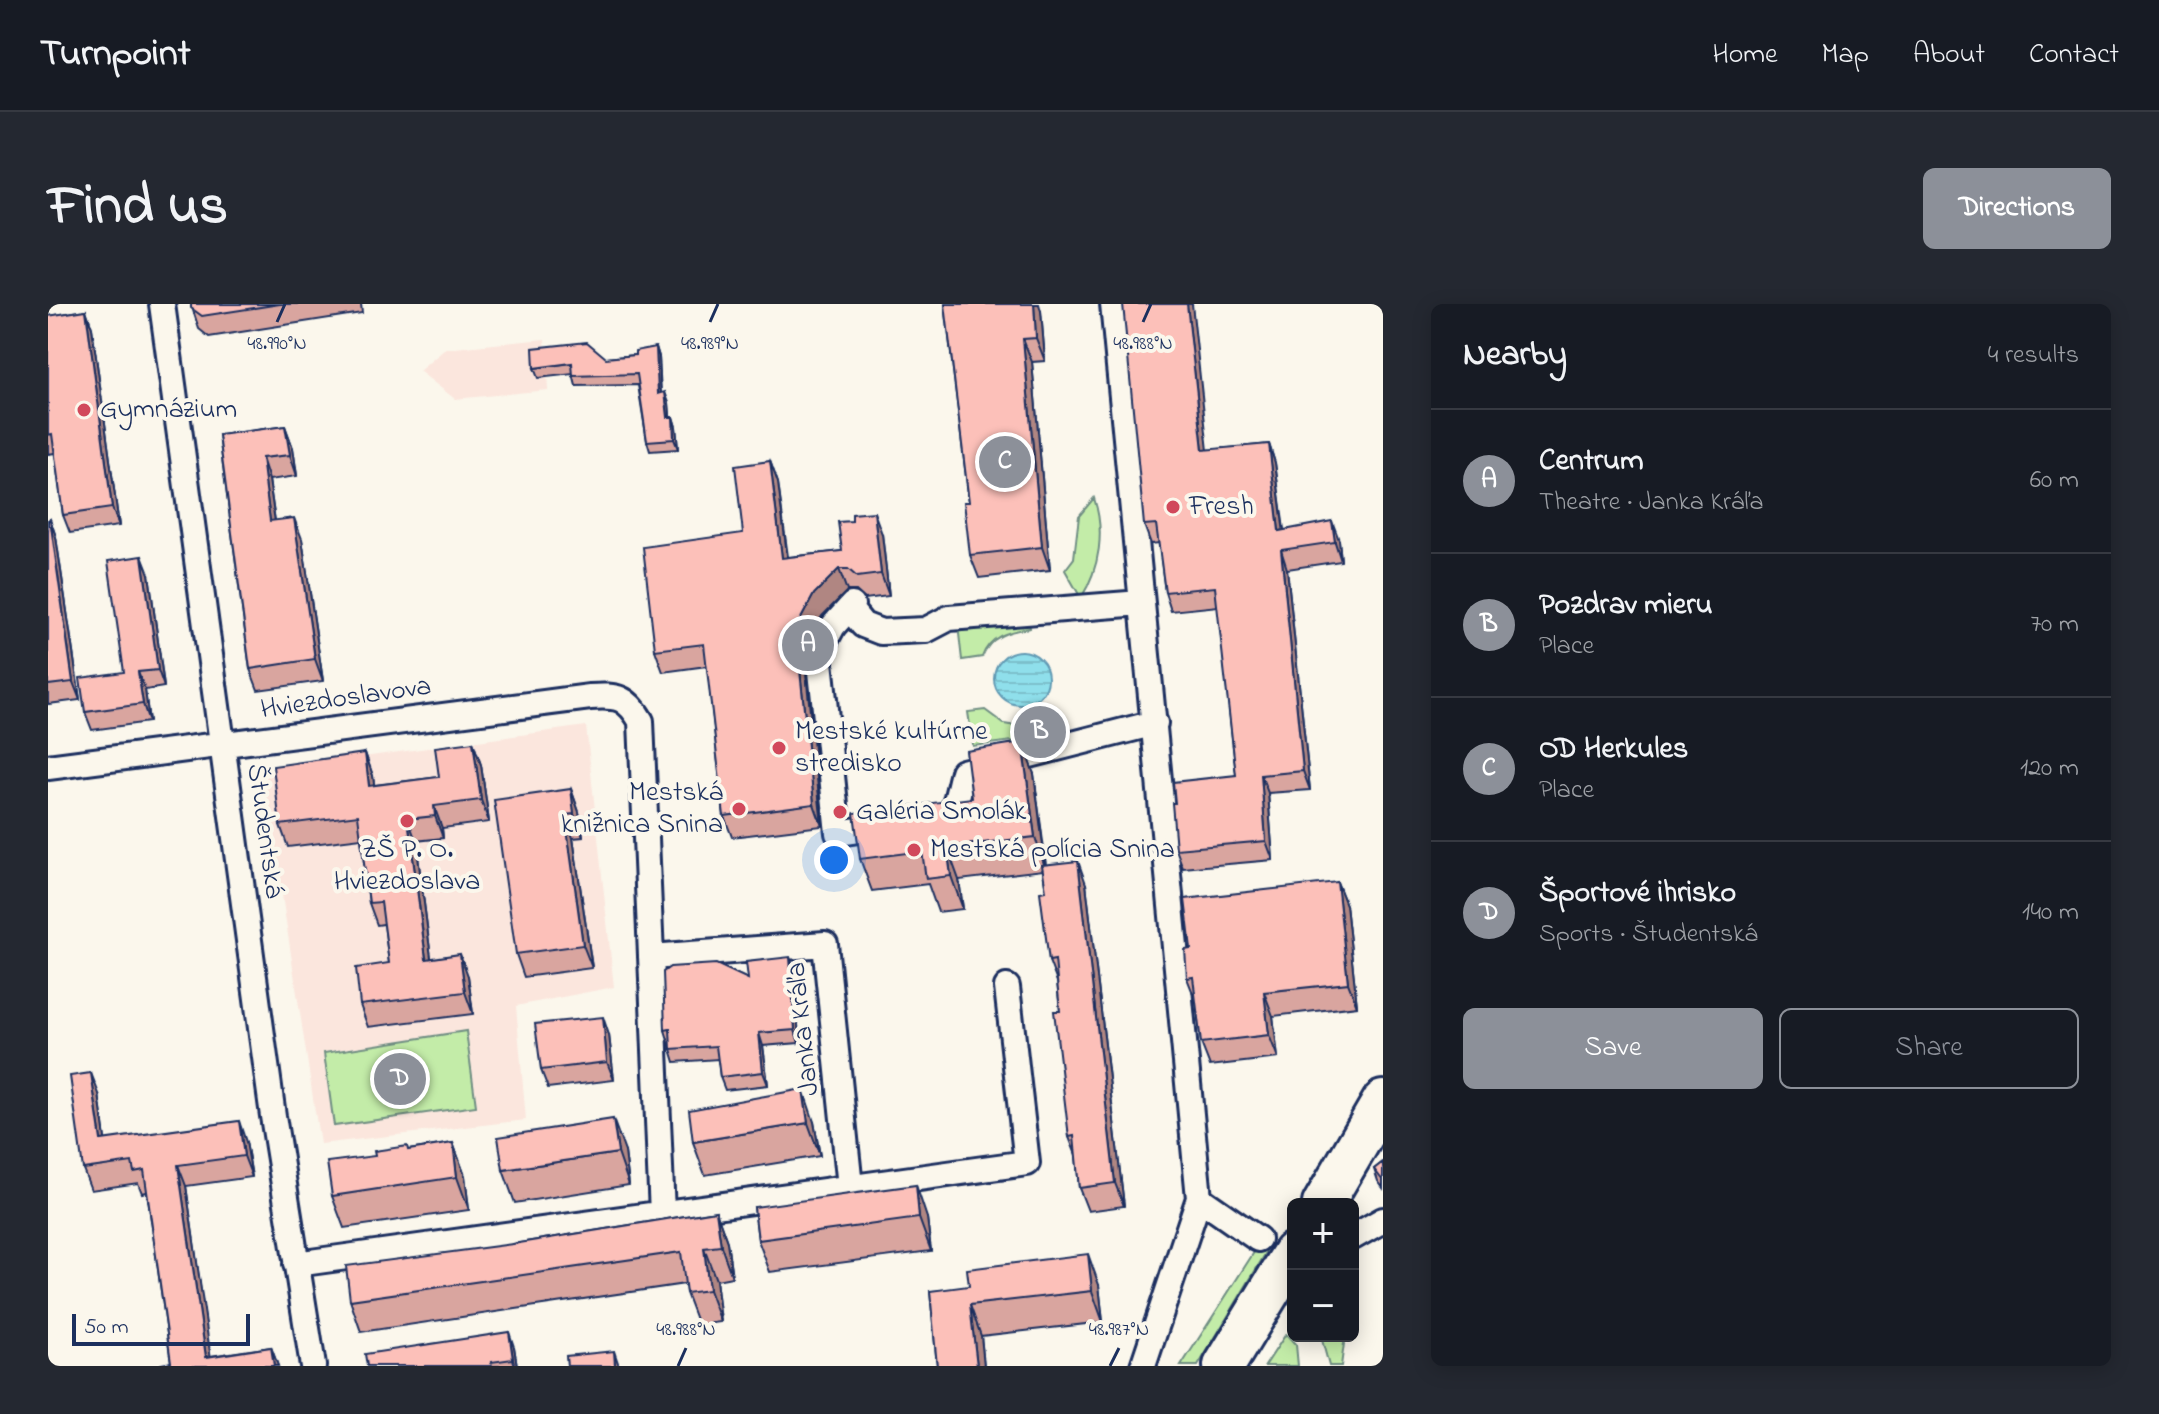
<!DOCTYPE html>
<html lang="en">
<head>
<meta charset="utf-8">
<style>
  body { margin:0; font-family:"Indie Flower",sans-serif; background:#242831; color:#f1f3f6 }
  .controls { position:absolute; right:24px; bottom:24px; display:grid; overflow:hidden; border-radius:12px; box-shadow:0 4px 20px #0003 }
  .controls button { width:72px; height:72px; display:grid; place-items:center; padding:0; border:0; border-bottom:2px solid #363941; background:#171b24; color:#f1f3f6; font:40px sans-serif }
  .scale { position:absolute; left:24px; bottom:20px; width:178px; box-sizing:border-box; padding-left:8px; border:4px solid #1b2f5e; border-top:0; font-size:22px; line-height:28px; white-space:nowrap; color:#1b2f5e; -webkit-text-stroke:6px #fbf7ec; paint-order:stroke }
  .you { position:absolute; left:786px; top:556px; width:28px; height:28px; margin:-20px; border:6px solid #fff; border-radius:50%; background:#1a73e8; box-shadow:0 0 0 12px #1a73e833 }
  .badge { display:grid; place-items:center; width:52px; height:52px; border-radius:50%; background:#8c9099; color:#fff; font-size:26px; font-weight:700 }
  .pin { position:absolute; translate:-50% -50%; border:4px solid #fff; box-shadow:0 2px 8px #0006 }
  .list { margin:0; padding:0; list-style:none }
  h2 { display:flex; justify-content:space-between; align-items:center; height:104px; margin:0; padding:0 32px; font-size:34px }
  h2 small { font-size:26px; font-weight:400; color:#9ea1a6 }
  .list li { display:grid; grid-template-columns:52px 1fr auto; gap:24px; align-items:center; box-sizing:border-box; height:144px; padding:0 32px; border-top:2px solid #363941 }
  .list b { display:block; font-size:30px; white-space:nowrap }
  .list p { margin:0; font-size:26px; white-space:nowrap; color:#9ea1a6 }
  .list em { font-size:26px; font-style:normal; color:#9ea1a6 }
  .actions { display:flex; gap:16px; padding:24px 32px }
  .actions a { flex:1; padding:18px 0; border:2px solid #8c9099; border-radius:12px; text-align:center; font-size:28px; color:#8c9099 }
  .actions .main { background:#8c9099; color:#fff }
  .map { position:relative; flex:none; width:1335px; height:1062px; overflow:hidden; border-radius:12px }
  header { display:flex; align-items:center; gap:48px; box-sizing:border-box; height:112px; padding:0 40px; background:#171b24; border-bottom:2px solid #363941 }
  header strong { font-size:38px }
  nav { display:flex; gap:44px; margin-inline-start:auto; font-size:28px }
  .intro { display:flex; align-items:center; justify-content:space-between; box-sizing:border-box; height:192px; padding:0 48px }
  h1 { margin:0; font-size:56px }
  .button { padding:20px 36px; border-radius:12px; background:#8c9099; color:#fff; font-size:28px; font-weight:700 }
  main { display:flex; gap:48px; padding:0 48px }
  aside { flex:1; background:#171b24; border-radius:12px; box-shadow:0 4px 20px #0003 }
  .map>svg:first-child { display:block }
</style>
</head>
<body>
<header>
<strong>Turnpoint</strong>
<nav><a>Home</a><a>Map</a><a>About</a><a>Contact</a></nav>
</header>
<div class="intro"><h1>Find us</h1><a class="button">Directions</a></div>
<main>
<div class="map">
<svg width="1335" height="1062" viewBox="0 0 1335 1062">
  <defs>
    <pattern id="water-rules" width="6" height="5" patternUnits="userSpaceOnUse" patternTransform="scale(2)"><rect width="6" height="5" fill="#8fdfeb"/><path d="M0 2.5h6" fill="none" stroke="#7bc0cc"/></pattern>
  </defs>
  <rect width="100%" height="100%" fill="#fbf7ec"/>
  <filter id="ink" filterUnits="userSpaceOnUse"><feTurbulence type="fractalNoise" baseFrequency=".0125" numOctaves="2"/><feDisplacementMap in="SourceGraphic" scale="16" xChannelSelector="R" yChannelSelector="G"/><feConvolveMatrix kernelMatrix="1 2 1 2 8 2 1 2 1" color-interpolation-filters="sRGB"/></filter>
  <g filter="url(#ink)">
    <path fill="#fbe6dd" d="M497,35L500,86L407,95L371,67L397,45Z
      M538,422L566,683L468,702L478,816L272,840L215,467Z"/>
    <path fill="#c3eca8" stroke="#6f8e83" stroke-width="2" d="M1046,194C1057,227 1052,264 1033,294L1017,266L1026,254L1031,212Z
      M980,313L982,324C960,327 942,332 934,353L914,356L910,321Z
      M937,406L956,420L981,424V435L925,442L920,408Z
      M418,727L428,802L286,822L276,749Z
      M1210,942L1219,947L1150,1062H1133Z
      M1238,1030L1248,1041L1250,1062H1217Z
      M1273,1032H1297L1293,1062H1281Z"/>
    <path fill="url(#water-rules)" stroke="#6199b3" stroke-width="2" d="M946 374a27 27 0 1 1 54 0a27 27 0 1 1-54 0Z"/>
    <g fill="none" stroke-linecap="round" stroke-linejoin="round">
      <g stroke="#1b2f5e" stroke-width="30">
        <path id="street" d="M114,0L225,812L265,1062
          M1065,0C1093,298 1124,596 1151,894L1210,935
          M804,301L785,322L771,348L790,529L839,522
          M806,310L815,321L833,328L878,326L901,314L1093,299
          M0,463L542,393C570,391 579,393 593,417L614,910
          M892,516L904,514L915,468L1107,419
          M603,653L777,640L802,883
          M1305,933L1335,916
          M248,960L979,859L959,683
          M1095,1062L1151,894"/>
      </g>
      <g stroke="#1b2f5e" stroke-width="46">
        <path id="primary" d="M1275,900L1335,797
          M1176,1062L1245,949"/>
      </g>
      <use href="#street" stroke="#fbf7ec" stroke-width="24"/>
      <use href="#primary" stroke="#fbf7ec" stroke-width="40"/>
    </g>
    <path fill="#d9a59f" stroke="#1b2f5e" stroke-width="2" d="M143,0H313L314,9L161,33L151,25Z
      M897,0L993,7L997,57L984,58L1002,266L931,274L922,251L921,198Z
      M38,6L44,24L71,222L22,229L15,211L7,149L0,150V12Z
      M608,43L611,53L613,89L621,99L622,113H625L628,123L630,145L602,147L599,137L590,81L528,82L525,70L490,74L486,64L558,54L587,51Z
      M237,122L245,144L249,172L221,176L227,217L254,235L275,377L210,386L202,365L171,131Z
      M1221,140L1227,159L1236,226L1291,236L1293,257L1239,265L1262,486L1220,489L1225,556L1135,564L1128,545L1127,499L1188,471L1170,302L1123,307L1117,288L1111,239L1103,240L1096,221L1160,146Z
      M722,157L730,179L740,253L794,247L834,230L841,292L817,295L808,287H799L774,312L758,342L756,350L774,522L684,533L676,512L659,362L615,368L607,346L695,229Z
      M2,215L8,233L32,396L0,400V216Z
      M101,270L116,383L97,386L101,418L44,426L37,408L76,368Z
      M425,438L433,461L441,518L394,524L395,534L368,537L383,654L420,672L425,710L320,723L312,701L341,659L336,620L329,621L321,599L313,534L240,543L232,521L317,449L325,472L326,481L391,473Z
      M986,470L998,561L1038,580L1076,902L1040,907L1031,884L1028,851L1021,833L1012,707L1009,678L1001,657L998,587L995,566L911,576L915,605L890,608L880,580L824,587L812,555L924,494Z
      M523,485L531,508L535,533L525,534L544,664L476,673L468,650Z
      M1289,578L1298,601L1309,702L1225,712L1230,754L1162,762L1153,739L1148,697L1139,674L1143,645Z
      M747,666L751,739L715,742L720,781L677,786L672,773L670,755L627,758L617,726L700,675Z
      M561,731L566,776L500,784L493,766Z
      M51,790L57,836L198,838L204,873L138,882L162,1052L223,1043L230,1062H113L123,1058L99,888L94,889L90,879L43,886L35,865Z
      M766,818L772,852L657,871L645,838Z
      M405,839L417,872L421,906L296,924L284,892L361,846Z
      M577,848L581,881L467,899L455,866Z
      M1335,858V884L1330,877L1326,865Z
      M706,903L879,914L883,947L722,968L710,936Z
      M668,907L679,938L684,973L668,976L673,1018L650,1021L638,989L637,980L313,1028L302,996L465,940Z
      M1051,981L1055,1018L933,1032L936,1062H889L882,987Z
      M466,1043L469,1062H319Z"/>
    <path fill="#b08682" stroke="#1b2f5e" stroke-width="2" d="M986,0H991L993,7L997,57L988,34Z
      M1139,0H1144L1162,165L1155,146Z
      M38,6L44,24L71,222L64,204Z
      M975,35L984,58L1002,266L994,243Z
      M608,43L611,53L613,100L610,90Z
      M617,88L621,99L623,123L620,113Z
      M625,113L628,123L630,145L626,135Z
      M237,122L245,144L249,172L242,151Z
      M1221,140L1227,159L1238,245L1231,227Z
      M214,154L221,176L230,239L222,217Z
      M722,157L730,179L742,275L734,254Z
      M826,208L834,230L841,292L833,270Z
      M246,214L254,235L275,377L267,355Z
      M2,215L8,233L32,396L25,378Z
      M1284,217L1291,236L1293,257L1287,238Z
      M1233,246L1239,265L1262,486L1255,467Z
      M94,252L101,270L116,383L110,366Z
      M791,265L799,287L774,312L758,342L756,350L774,522L766,500L748,328L750,320L766,290Z
      M90,368L97,386L101,418L95,400Z
      M425,438L433,461L441,518L433,496Z
      M974,438L986,470L998,566L987,533Z
      M317,449L325,472L329,504L321,482Z
      M1213,471L1220,489L1225,556L1218,537Z
      M523,485L531,508L535,533L526,510Z
      M386,502L394,524L395,534L387,512Z
      M517,511L525,534L544,664L535,641Z
      M360,515L368,537L386,677L378,655Z
      M899,543L911,576L915,605L903,572Z
      M1030,557L1038,580L1076,902L1067,879Z
      M1289,578L1298,601L1309,702L1300,679Z
      M412,650L420,672L425,710L417,688Z
      M742,653L747,666L751,739L747,726Z
      M1216,688L1225,712L1230,754L1221,731Z
      M555,713L561,731L566,776L559,758Z
      M711,729L715,742L720,781L715,768Z
      M43,769L51,790L60,857L53,836Z
      M755,785L766,818L772,852L760,819Z
      M565,815L577,848L581,881L570,849Z
      M191,817L198,838L204,873L196,852Z
      M405,839L417,872L421,906L409,873Z
      M130,861L138,882L164,1062L158,1053Z
      M868,881L879,914L883,947L871,914Z
      M668,907L679,938L684,973L673,942Z
      M656,944L668,976L673,1018L661,986Z
      M1040,950L1051,981L1055,1018L1044,987Z
      M922,1001L933,1032L936,1062H929Z
      M461,1028L466,1043L469,1062H467L465,1055Z
      M223,1043L230,1062H226Z
      M566,1047L571,1062H567Z"/>
    <path fill="#fcc0b9" stroke="#1b2f5e" stroke-width="2" d="M143,0H232L154,12L143,4Z
      M897,0H986L988,34L975,35L994,243L922,251L916,198H921Z
      M1075,0H1139L1155,146L1221,140L1231,227L1284,217L1287,238L1233,246L1255,467L1213,471L1218,537L1128,545L1124,499H1127L1125,478L1188,471L1167,283L1117,288L1108,220L1096,221Z
      M38,6L64,204L15,211L4,130L0,131V12Z
      M539,38L558,54L587,51V47L608,43L610,90L617,88L620,113H625L626,135L599,137L589,70L525,72L524,59L486,64L485,44Z
      M237,122L242,151L214,154L222,217L246,214L267,355L202,365L171,131Z
      M722,157L734,254L794,247L790,218L804,217V210L826,208L833,270L809,273L800,265H791L766,290L750,320L748,328L766,500L676,512L656,340L607,346L595,243L695,229L687,162Z
      M2,215L25,378L0,381V216Z
      M94,252L110,366L90,368L95,400L37,408L32,374L76,368L60,257Z
      M425,438L433,496L386,502L387,512L360,515L378,655L412,650L417,688L312,701L308,664L341,659L333,598L321,599L310,511L232,521L225,462L317,449L321,482L391,473L387,443Z
      M974,438L987,533L899,543L903,572L878,575L874,547L812,555L806,509L924,494L918,447Z
      M523,485L526,510L517,511L535,641L468,650L446,496Z
      M1030,557L1067,879L1031,884L1026,832L1021,833L1006,707H1012L1007,656L1001,657L992,588L998,587L994,561Z
      M1289,578L1300,679L1216,688L1221,731L1153,739L1145,673L1139,674L1137,646L1143,645L1137,595Z
      M742,653L747,726L711,729L715,768L672,773L668,742L623,745L622,725L617,726L615,668L622,663L668,660L700,675L698,658Z
      M555,713L559,758L493,766L487,720Z
      M43,769L53,836L191,817L196,852L130,861L158,1053L223,1043L226,1062H113V1060L123,1058L96,866L86,868L84,858L35,865L22,772Z
      M755,785L760,819L645,838L641,806Z
      M565,815L570,849L455,866L450,833Z
      M405,839L409,873L284,892L279,858L327,852L326,847L359,842L360,846Z
      M1335,858V877L1326,865Z
      M868,881L871,914L710,936L706,903Z
      M668,907L673,942L656,944L661,986L638,989L633,948L302,996L298,962L465,940Z
      M1040,950L1044,987L922,1001L929,1062H933H889L882,987L921,982L919,965Z
      M461,1028L465,1055L443,1058L444,1062H319L317,1050Z
      M566,1047L567,1062H519L518,1052Z"/>
  </g>
  <path fill="none" stroke="#1b2f5e" stroke-width="3" d="M229,18L237,0M662,18L670,0M1095,18L1103,0M630,1062L638,1044M1062,1062L1071,1044"/>
  <g fill="#d1495b" stroke="#fbf7ec" stroke-width="3">
    <circle cx="36" cy="106" r="8"/>
    <circle cx="1125" cy="203" r="8"/>
    <circle cx="731" cy="444" r="8"/>
    <circle cx="691" cy="505" r="8"/>
    <circle cx="792" cy="508" r="8"/>
    <circle cx="359" cy="517" r="8"/>
    <circle cx="866" cy="546" r="8"/>
  </g>
  <g text-anchor="middle" dominant-baseline="central" stroke-width="8" stroke-linejoin="round" paint-order="stroke">
    <g font-size="28" fill="#1b2f5e" stroke="#fbf7ec" text-anchor="start">
      <text x="52" y="106">Gymnázium</text>
      <text x="1141" y="203">Fresh</text>
      <text x="747" y="428">Mestské kultúrne<tspan x="747" dy="32">stredisko</tspan></text>
      <text x="675" y="489" text-anchor="end">Mestská<tspan x="675" dy="32">knižnica Snina</tspan></text>
      <text x="808" y="508">Galéria Smolák</text>
      <text x="359" y="546" text-anchor="middle">ZŠ P. O.<tspan x="359" dy="32">Hviezdoslava</tspan></text>
      <text x="882" y="546">Mestská polícia Snina</text>
    </g>
    <g font-size="28" fill="#1b2f5e" stroke="#fbf7ec">
      <text transform="translate(298 395) rotate(-8)">Hviezdoslavova</text>
      <text transform="translate(216 527) rotate(82)">Študentská</text>
      <text transform="translate(756 725) rotate(-96)">Janka Kráľa</text>
    </g>
  </g>
  <g font-size="20" text-anchor="middle" fill="#1b2f5e" stroke="#fbf7ec" stroke-width="8" stroke-linejoin="round" paint-order="stroke">
    <text x="662" y="45">48.989°N</text>
    <text x="1095" y="45">48.988°N</text>
    <text x="229" y="45">48.990°N</text>
    <text x="638" y="1031">48.988°N</text>
    <text x="1071" y="1031">48.987°N</text>
  </g>
</svg>
<div class="controls">
<button>+</button>
<button>−</button>
</div>
<div class="scale">50 m</div>
<div class="you"></div>
<div class="pin badge" style="left:760px;top:341px">A</div>
<div class="pin badge" style="left:992px;top:428px">B</div>
<div class="pin badge" style="left:957px;top:158px">C</div>
<div class="pin badge" style="left:352px;top:775px">D</div>
</div>
<aside>
<h2>Nearby<small>4 results</small></h2>
<ul class="list">
<li><span class="badge">A</span><div><b>Centrum</b><p>Theatre · Janka Kráľa</p></div><em>60 m</em></li>
<li><span class="badge">B</span><div><b>Pozdrav mieru</b><p>Place</p></div><em>70 m</em></li>
<li><span class="badge">C</span><div><b>OD Herkules</b><p>Place</p></div><em>120 m</em></li>
<li><span class="badge">D</span><div><b>Športové ihrisko</b><p>Sports · Študentská</p></div><em>140 m</em></li>
</ul>
<div class="actions"><a class="main">Save</a><a>Share</a></div>
</aside>
</main>
</body>
</html>
